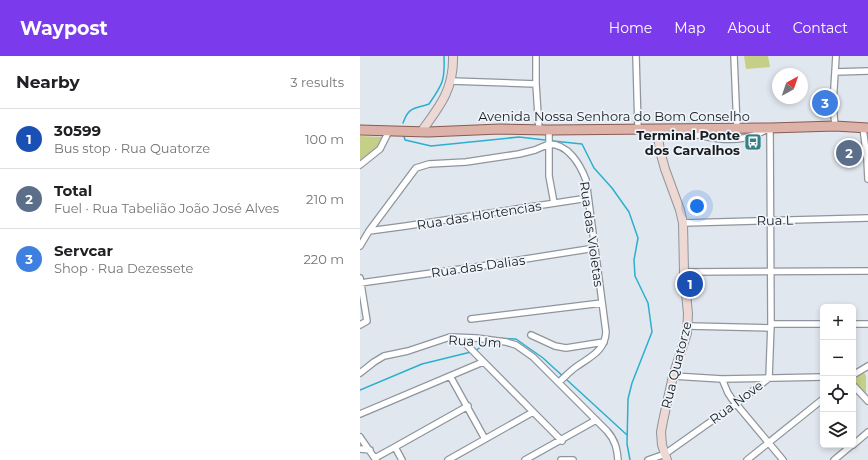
<!DOCTYPE html>
<html lang="en">
<head>
<meta charset="utf-8">
<style>
  body { margin:0; font-family:Montserrat,sans-serif; background:#f6f6f6; color:#202124 }
  .controls { position:absolute; right:12px; bottom:12px; display:grid; overflow:hidden; border-radius:6px; box-shadow:0 2px 6px #0003 }
  .controls button { width:36px; height:36px; display:grid; place-items:center; padding:0; border:0; border-bottom:1px solid #e0e0e0; background:#fff; color:#202124; font:20px sans-serif }
  .compass { position:absolute; left:412px; top:12px; width:36px; height:36px; border-radius:50%; background:#fff; box-shadow:0 2px 6px #0003; rotate:40deg }
  .you { position:absolute; left:337px; top:150px; width:14px; height:14px; margin:-10px; border:3px solid #fff; border-radius:50%; background:#1a73e8; box-shadow:0 0 0 6px #1a73e833 }
  .badge { display:grid; place-items:center; width:26px; height:26px; border-radius:50%; background:#7c3aed; color:#fff; font-size:13px; font-weight:700 }
  .pin { position:absolute; translate:-50% -50%; border:2px solid #fff; box-shadow:0 1px 4px #0006 }
  .list { margin:0; padding:0; list-style:none }
  h2 { display:flex; justify-content:space-between; align-items:center; height:52px; margin:0; padding:0 16px; font-size:17px }
  h2 small { font-size:13px; font-weight:400; color:#757577 }
  .list li { display:grid; grid-template-columns:26px 1fr auto; gap:12px; align-items:center; box-sizing:border-box; height:60px; padding:0 16px; border-top:1px solid #e0e0e0 }
  .list b { display:block; font-size:15px; white-space:nowrap }
  .list p { margin:0; font-size:13px; white-space:nowrap; color:#757577 }
  .list em { font-size:13px; font-style:normal; color:#757577 }
  .icon { flex:none; width:22px; height:22px; fill:none; stroke:currentColor; stroke-width:2; stroke-linecap:round; stroke-linejoin:round }
  .map { position:relative; flex:none; width:508px; height:404px; overflow:hidden }
  header { display:flex; align-items:center; gap:24px; box-sizing:border-box; height:56px; padding:0 20px; background:#7c3aed; color:#fff }
  header strong { font-size:19px }
  nav { display:flex; gap:22px; margin-inline-start:auto; font-size:14px }
  main { display:flex }
  aside { flex:1; background:#fff }
  .map>svg:first-child { display:block }
</style>
</head>
<body>
<header>
<strong>Waypost</strong>
<nav><a>Home</a><a>Map</a><a>About</a><a>Contact</a></nav>
</header>
<main>
<aside>
<h2>Nearby<small>3 results</small></h2>
<ul class="list">
<li><span class="badge" style="background:#1a4fb4">1</span><div><b>30599</b><p>Bus stop · Rua Quatorze</p></div><em>100 m</em></li>
<li><span class="badge" style="background:#5c6f8a">2</span><div><b>Total</b><p>Fuel · Rua Tabelião João José Alves</p></div><em>210 m</em></li>
<li><span class="badge" style="background:#3f7fe0">3</span><div><b>Servcar</b><p>Shop · Rua Dezessete</p></div><em>220 m</em></li>
</ul>
</aside>
<div class="map">
<svg width="508" height="404" viewBox="0 0 508 404">
  <rect width="100%" height="100%" fill="#e1e7ee"/>
  <path fill="#c5cf87" d="M384,0H408L410,11L386,13Z
    M0,80L22,81L16,92L0,104Z
    M501,317H504L506,320V341L493,326L494,324Z"/>
  <g fill="none" stroke-linecap="round" stroke-linejoin="round">
    <path stroke="#2bafce" stroke-width="1.5" d="M43,67C49,50 54,53 69,48C83,28 85,24 84,0
      M44,80L45,84L71,90L159,81L185,84
      M193,85L222,88L234,112L252,132L269,156L278,182L274,204L275,220L288,247L292,276L272,327L268,343L267,388L270,404
      M134,282L156,283L183,302L267,379
      M115,295L128,286
      M0,334L62,308L111,296"/>
    <g stroke="#8f959c" stroke-width="8">
      <path id="street" d="M176,0V28L179,74
        M276,0L278,72
        M374,0L377,72
        M475,16L508,15
        M91,25L176,28
        M475,70L473,48L476,0
        M503,72L507,103L508,123
        M325,76C343,80 364,86 384,82C392,81 402,76 410,72L411,268L409,322
        M0,109L20,93L29,75
        M194,147L189,120V88C208,88 220,108 226,124L246,276C245,295 230,301 216,311C210,315 205,321 199,326
        M323,167L508,162
        M9,175L46,170L228,142
        M0,190L9,175L56,112L69,108L106,106L159,98L175,94L189,88V74
        M324,216L508,215
        M0,222L7,265L0,269
        M0,227L115,211L235,192
        M111,263L242,247
        M411,268H463
        M493,268H508
        M328,270L411,272
        M171,279L195,290L206,292L244,286
        M100,282L202,385
        M0,317L14,306L24,300L48,295L90,281L116,282L146,286L156,289L173,301L247,375C255,384 257,392 258,404
        M493,319L508,310
        M90,320L125,383
        M313,320L362,323L463,321
        M362,323L368,337L372,343L423,404
        M493,329L508,345
        M0,358L123,306
        M0,381L16,404
        M493,389L508,376
        M35,391L108,350
        M0,393L10,394
        M15,402L35,391L42,404
        M88,404L173,356
        M165,404L236,364
        M201,404H213
        M288,404L305,398L377,347L409,322
        M387,404L463,343
        M474,404L492,389"/>
    </g>
    <g stroke="#8f959c" stroke-width="10">
      <path id="secondary" d="M297,73L300,95L305,113L320,154L323,167L324,216L328,258L327,277L313,320L303,365L301,376L302,389L307,404
        M61,76C80,50 94,33 93,0"/>
    </g>
    <g stroke="#885c53" stroke-width="11">
      <path id="primary" d="M0,74L68,76L140,73L189,74L410,72L475,70L508,72"/>
    </g>
    <use href="#street" stroke="#fff" stroke-width="5.5"/>
    <use href="#secondary" stroke="#edd8d4" stroke-width="8"/>
    <use href="#primary" stroke="#dcb2a9" stroke-width="9"/>
  </g>
  <defs>
    <g id="bus-square" transform="scale(0.9)"><rect x="-9" y="-9" width="18" height="18" rx="4" fill="#367f84" stroke="#eef4fc"/><path d="M-5-6H5V4H4V6H2V4H-2V6H-4V4H-5ZM-3.5-4V0h7V-4ZM-3.5 1.2v1.5H-2V1.2ZM2 1.2v1.5H3.5V1.2Z" fill="#fff"/></g>
  </defs>
  <g fill-rule="evenodd">
    <use href="#bus-square" x="393" y="86"/>
  </g>
  <g text-anchor="middle" dominant-baseline="central" stroke-width="3.5" stroke-linejoin="round" paint-order="stroke">
    <g font-size="13" fill="#1a1c1e" stroke="#eef4fc">
      <text x="254" y="60">Avenida Nossa Senhora do Bom Conselho</text>
      <text transform="translate(119 159) rotate(-9)">Rua das Hortencias</text>
      <text transform="translate(415 164) rotate(-1)">Rua L</text>
      <text transform="translate(232 178) rotate(82)">Rua das Violetas</text>
      <text transform="translate(118 210) rotate(-8)">Rua das Dalias</text>
      <text transform="translate(115 285) rotate(3)">Rua Um</text>
      <text transform="translate(316 309) rotate(-76)">Rua Quatorze</text>
      <text transform="translate(376 346) rotate(-37)">Rua Nove</text>
    </g>
    <g font-size="13" font-weight="bold" fill="#1a1c1e" stroke="#eef4fc" text-anchor="end">
      <text x="380" y="79">Terminal Ponte<tspan x="380" dy="15">dos Carvalhos</tspan></text>
    </g>
  </g>
</svg>
<div class="controls">
<button>+</button>
<button>−</button>
<button><svg class="icon" aria-label="locate" viewBox="0 0 24 24"><circle cx="12" cy="12" r="6"/><path d="M12 2v4M12 18v4M2 12h4M18 12h4"/></svg></button>
<button><svg class="icon" aria-label="layers" viewBox="0 0 24 24"><path d="M12 4l9 5-9 5-9-5zM3 14l9 5 9-5"/></svg></button>
</div>
<svg class="compass" viewBox="-18 -18 36 36"><path d="M0-13l5 13h-10z" fill="#e53935"/><path d="M0 13l5-13h-10z" fill="#757577"/></svg>
<div class="you"></div>
<div class="pin badge" style="left:330px;top:228px;background:#1a4fb4">1</div>
<div class="pin badge" style="left:489px;top:97px;background:#5c6f8a">2</div>
<div class="pin badge" style="left:465px;top:47px;background:#3f7fe0">3</div>
</div>
</main>
</body>
</html>
